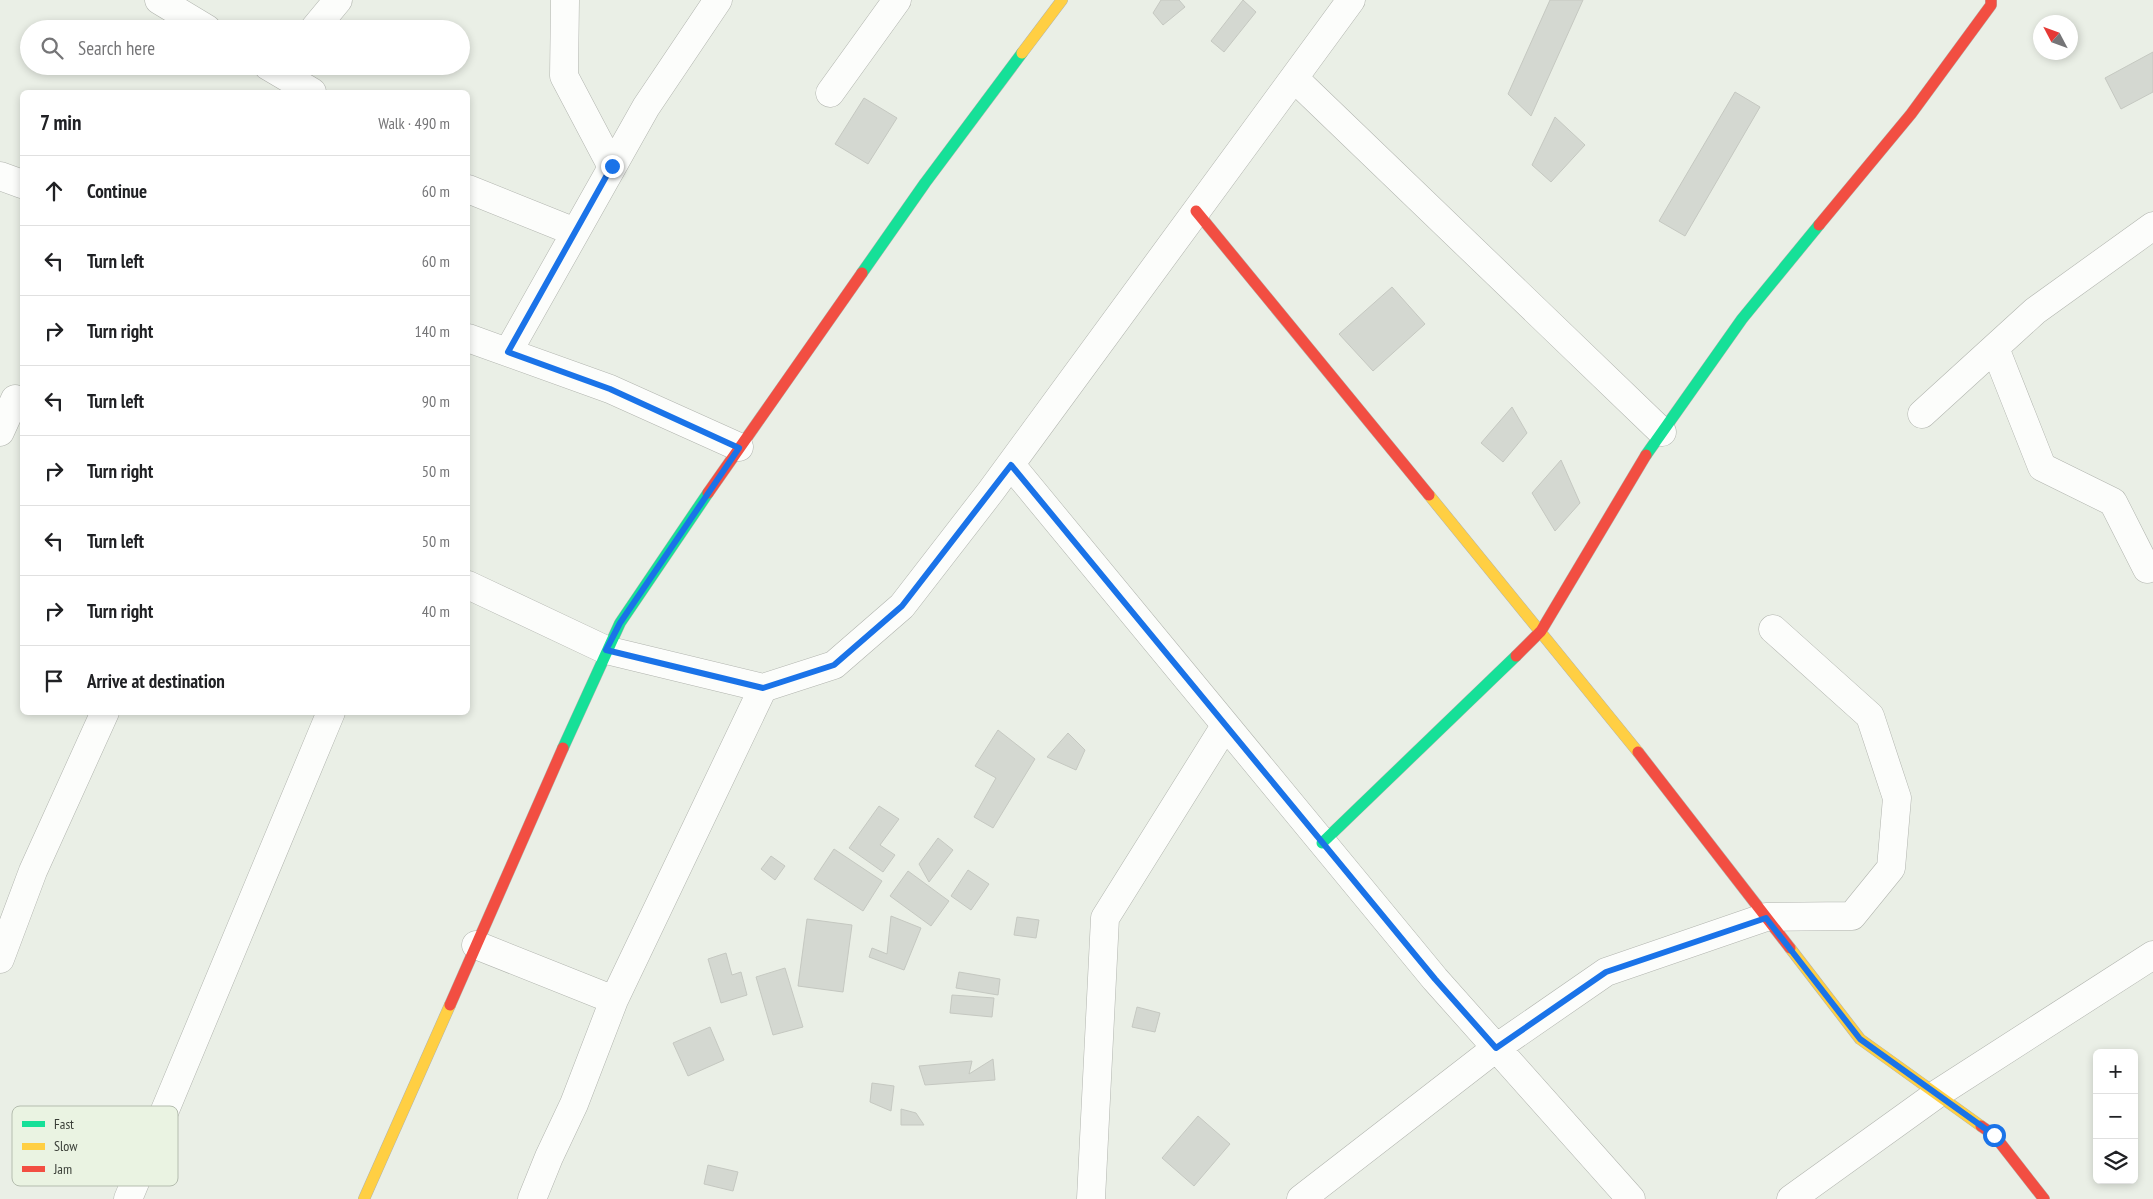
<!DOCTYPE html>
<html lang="en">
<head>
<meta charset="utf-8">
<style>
  body { margin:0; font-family:"PT Sans Narrow",sans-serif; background:#f2f2f2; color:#202124 }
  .controls { position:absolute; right:15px; bottom:15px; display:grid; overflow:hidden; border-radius:8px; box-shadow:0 2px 8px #0003 }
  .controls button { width:45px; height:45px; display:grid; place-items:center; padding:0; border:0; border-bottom:1px solid #e0e0e0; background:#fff; color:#202124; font:25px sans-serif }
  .compass { position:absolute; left:2033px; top:15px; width:45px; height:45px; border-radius:50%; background:#fff; box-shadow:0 2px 8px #0003; rotate:311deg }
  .stop { position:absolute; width:15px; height:15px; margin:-11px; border:4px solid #1a73e8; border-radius:50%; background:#fff }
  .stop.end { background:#1a73e8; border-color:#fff; box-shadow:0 1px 5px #0008 }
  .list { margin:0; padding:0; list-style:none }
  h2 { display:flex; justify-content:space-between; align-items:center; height:65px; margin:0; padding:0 20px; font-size:21px }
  h2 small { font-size:16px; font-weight:400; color:#757577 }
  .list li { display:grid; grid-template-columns:32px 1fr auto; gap:15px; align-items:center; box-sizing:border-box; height:70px; padding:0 20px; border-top:1px solid #e0e0e0 }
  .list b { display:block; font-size:19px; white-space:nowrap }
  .list em { font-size:16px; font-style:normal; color:#757577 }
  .icon { flex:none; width:28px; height:28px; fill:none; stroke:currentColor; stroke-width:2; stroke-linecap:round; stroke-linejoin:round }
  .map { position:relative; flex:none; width:2153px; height:1199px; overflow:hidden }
  .search { position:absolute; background:#fff; box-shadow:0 2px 8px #0003; left:20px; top:20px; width:450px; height:55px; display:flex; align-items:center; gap:12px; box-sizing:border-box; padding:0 18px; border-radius:28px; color:#757577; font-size:19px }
  .panel { position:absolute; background:#fff; box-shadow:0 2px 8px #0003; left:20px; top:90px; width:450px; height:625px; border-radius:8px }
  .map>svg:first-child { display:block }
</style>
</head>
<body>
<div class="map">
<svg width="2153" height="1199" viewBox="0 0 2153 1199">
  <rect width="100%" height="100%" fill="#eaefe6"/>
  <path fill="#d4d8d1" stroke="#c5c8c1" d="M1161,0H1179L1185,7L1163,25L1153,13Z
    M1243,0L1256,12L1224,52L1211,41Z
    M1550,0H1583L1531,116L1508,94Z
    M2153,52V92L2121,109L2105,78Z
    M1735,92L1760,107L1685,236L1659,221Z
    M864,98L897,118L868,164L835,144Z
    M1555,117L1585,145L1551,182L1532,165Z
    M1392,287L1425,324L1373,371L1339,334Z
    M1512,407L1527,433L1503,462L1481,443Z
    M1561,460L1580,503L1555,531L1532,493Z
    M998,730L1035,759L993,828L974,817L996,778L975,766Z
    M1068,733L1085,750L1076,770L1047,757Z
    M879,806L899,819L880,845L895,855L883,872L849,848Z
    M938,838L953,850L929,882L919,864Z
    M834,849L882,881L863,911L814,879Z
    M771,856L785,866L775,880L761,869Z
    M968,870L989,884L971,910L951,896Z
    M908,871L949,901L931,926L890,896Z
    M891,916L921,928L904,970L869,957L872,948L887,954Z
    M1017,917L1039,920L1036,938L1014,935Z
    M807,919L852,925L843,992L798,986Z
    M726,953L732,975L741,972L747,995L721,1003L708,959Z
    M785,968L803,1027L773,1035L756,977Z
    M959,972L1000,979L998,995L956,988Z
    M952,995L994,998L992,1017L950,1013Z
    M1137,1007L1160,1013L1155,1032L1132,1027Z
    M710,1027L724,1060L688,1076L673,1043Z
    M993,1059L995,1080L925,1085L919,1066L972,1061L969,1074Z
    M872,1083L894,1086L891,1111L870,1102Z
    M901,1109L916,1113L924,1125H901Z
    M1198,1116L1230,1144L1194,1186L1162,1158Z
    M708,1165L738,1172L733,1191L704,1184Z"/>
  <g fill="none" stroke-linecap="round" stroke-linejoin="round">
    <g stroke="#b1b4ae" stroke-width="29">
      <path id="street" d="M159,0L207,29
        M565,0L564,76L612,167
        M314,29L338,0
        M268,66L312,92
        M1294,78L1662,432
        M830,93L897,0
        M0,176L22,184
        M468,189L575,232
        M468,338L610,389L739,447
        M1995,348L2042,467L2113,502L2147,569
        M508,352L646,107L718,0
        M1922,414L2035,311L2153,226
        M0,432L15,399
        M1011,465L1435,979L1631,1199
        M468,585L606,650L763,688L834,665L902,606L991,491L1351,0
        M476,945L614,1000
        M0,959L33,871L105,712
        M128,1199L331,712
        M532,1199L549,1157L574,1104L614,1000L763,688
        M1091,1199L1105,918L1225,726
        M1301,1199L1496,1048L1606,972L1766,917L1852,916L1891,868L1897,798L1870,716L1773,629
        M1791,1199L1937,1094L2153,955"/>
    </g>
    <g stroke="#b1b4ae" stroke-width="12">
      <path id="fast" d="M862,273L925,183L1022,53
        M1646,455L1742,319L1819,225
        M563,748L620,623L708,493
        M1322,843L1516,656"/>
    </g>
    <g stroke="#b1b4ae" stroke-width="12">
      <path id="slow" d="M1022,53L1062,0
        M1429,495L1638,752
        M1790,948L1860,1039L1981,1126
        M364,1199L450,1005"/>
    </g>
    <g stroke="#b1b4ae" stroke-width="12">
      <path id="jam" d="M1196,211L1429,495
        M1819,225L1911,114L1991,5V0
        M708,493L862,273
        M1516,656L1541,631L1646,455
        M1638,752L1790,948
        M450,1005L563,748
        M1981,1126L1994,1135L2044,1199"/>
    </g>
    <use href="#street" stroke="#fcfdfb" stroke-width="28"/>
    <use href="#fast" stroke="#16e098" stroke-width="11"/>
    <use href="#slow" stroke="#ffcf43" stroke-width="11"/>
    <use href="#jam" stroke="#f24e42" stroke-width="11"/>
  </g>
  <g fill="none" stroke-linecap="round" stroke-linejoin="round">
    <path stroke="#1a73e8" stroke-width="6" d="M612,166L508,352L610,389L739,448L620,623L606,650L763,688L834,665L902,606L1011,465L1435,979L1496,1048L1606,972L1766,918L1860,1039L1994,1135"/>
  </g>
  <rect x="12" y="1106" width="166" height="80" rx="8" fill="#eaf3e2" stroke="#b5bdaf" stroke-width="1"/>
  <rect x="22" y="1121" width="23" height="6" fill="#16e098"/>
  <rect x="22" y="1143" width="23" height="7" fill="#ffcf43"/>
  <rect x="22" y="1166" width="23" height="6" fill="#f24e42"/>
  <g font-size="14" fill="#3a3e37">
    <text x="54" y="1129">Fast</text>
    <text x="54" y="1151">Slow</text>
    <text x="54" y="1174">Jam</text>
  </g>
</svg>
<div class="controls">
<button>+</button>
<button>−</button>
<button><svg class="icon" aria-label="layers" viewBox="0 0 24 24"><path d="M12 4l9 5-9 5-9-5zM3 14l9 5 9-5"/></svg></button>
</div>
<svg class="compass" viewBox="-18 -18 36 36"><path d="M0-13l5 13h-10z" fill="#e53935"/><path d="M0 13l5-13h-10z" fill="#757577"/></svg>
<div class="stop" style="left:1994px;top:1135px"></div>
<div class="stop end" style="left:612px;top:166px"></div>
<div class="search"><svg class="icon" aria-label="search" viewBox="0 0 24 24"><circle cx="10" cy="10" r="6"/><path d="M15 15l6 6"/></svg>Search here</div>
<section class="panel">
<h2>7 min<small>Walk · 490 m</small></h2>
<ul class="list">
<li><svg class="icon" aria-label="ahead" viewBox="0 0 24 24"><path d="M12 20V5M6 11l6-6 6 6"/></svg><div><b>Continue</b></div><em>60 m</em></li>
<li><svg class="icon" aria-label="left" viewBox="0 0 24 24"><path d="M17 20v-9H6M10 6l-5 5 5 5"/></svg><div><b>Turn left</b></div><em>60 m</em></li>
<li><svg class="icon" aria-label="right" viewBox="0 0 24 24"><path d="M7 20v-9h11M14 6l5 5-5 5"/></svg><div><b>Turn right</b></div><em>140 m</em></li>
<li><svg class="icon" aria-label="left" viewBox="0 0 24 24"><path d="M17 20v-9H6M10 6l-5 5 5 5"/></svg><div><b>Turn left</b></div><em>90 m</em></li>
<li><svg class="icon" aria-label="right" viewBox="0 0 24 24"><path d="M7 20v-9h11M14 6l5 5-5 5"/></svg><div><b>Turn right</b></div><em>50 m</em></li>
<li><svg class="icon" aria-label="left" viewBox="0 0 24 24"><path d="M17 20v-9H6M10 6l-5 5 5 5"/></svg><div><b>Turn left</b></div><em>50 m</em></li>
<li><svg class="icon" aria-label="right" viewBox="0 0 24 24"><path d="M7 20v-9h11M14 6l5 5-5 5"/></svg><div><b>Turn right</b></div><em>40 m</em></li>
<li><svg class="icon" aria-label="arrive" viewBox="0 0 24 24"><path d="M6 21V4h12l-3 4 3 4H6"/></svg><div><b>Arrive at destination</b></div></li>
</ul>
</section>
</div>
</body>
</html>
